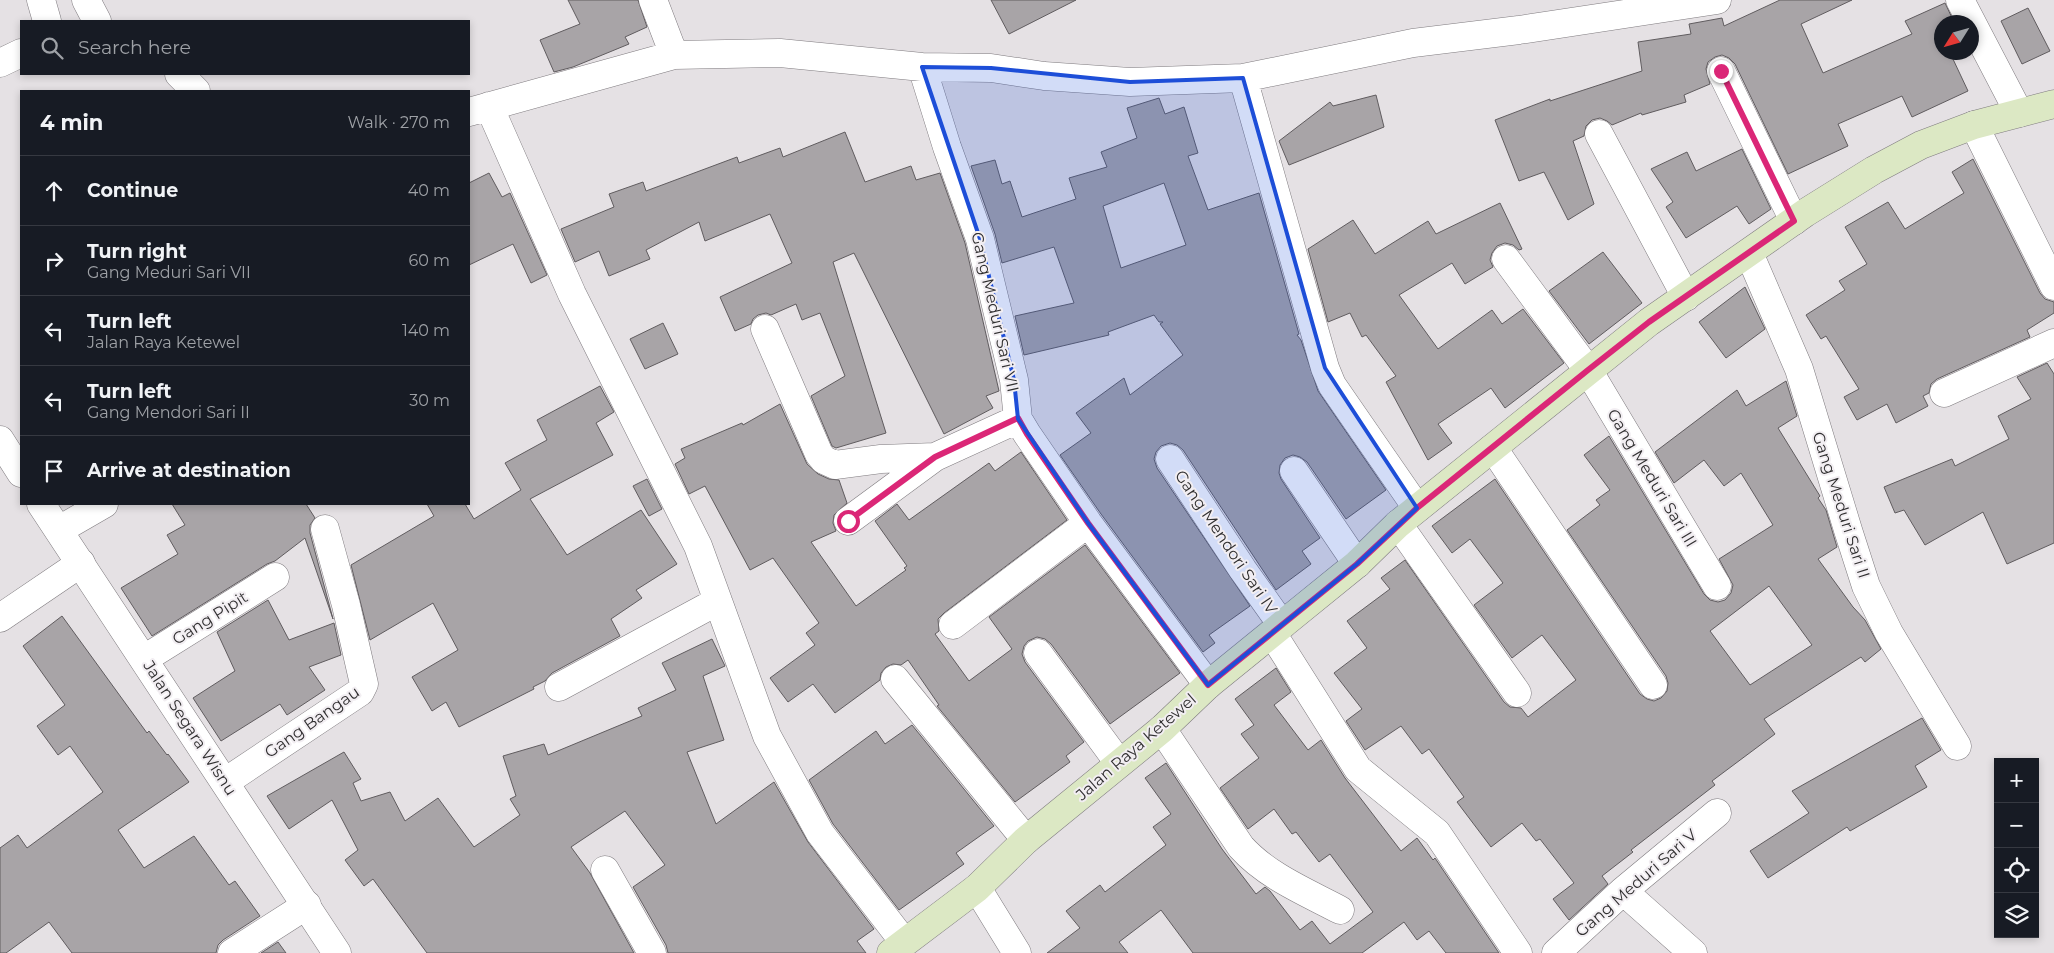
<!DOCTYPE html>
<html lang="en">
<head>
<meta charset="utf-8">
<style>
  body { margin:0; font-family:Montserrat,sans-serif; background:#242831; color:#f1f3f6 }
  .controls { position:absolute; right:15px; bottom:15px; display:grid; overflow:hidden; border-radius:0px; box-shadow:0 2px 8px #0003 }
  .controls button { width:45px; height:45px; display:grid; place-items:center; padding:0; border:0; border-bottom:1px solid #363941; background:#171b24; color:#f1f3f6; font:25px sans-serif }
  .compass { position:absolute; left:1934px; top:15px; width:45px; height:45px; border-radius:50%; background:#171b24; box-shadow:0 2px 8px #0003; rotate:233deg }
  .stop { position:absolute; width:15px; height:15px; margin:-11px; border:4px solid #db2777; border-radius:50%; background:#fff }
  .stop.end { background:#db2777; border-color:#fff; box-shadow:0 1px 5px #0008 }
  .list { margin:0; padding:0; list-style:none }
  h2 { display:flex; justify-content:space-between; align-items:center; height:65px; margin:0; padding:0 20px; font-size:21px }
  h2 small { font-size:16px; font-weight:400; color:#9ea1a6 }
  .list li { display:grid; grid-template-columns:32px 1fr auto; gap:15px; align-items:center; box-sizing:border-box; height:70px; padding:0 20px; border-top:1px solid #363941 }
  .list b { display:block; font-size:19px; white-space:nowrap }
  .list p { margin:0; font-size:16px; white-space:nowrap; color:#9ea1a6 }
  .list em { font-size:16px; font-style:normal; color:#9ea1a6 }
  .icon { flex:none; width:28px; height:28px; fill:none; stroke:currentColor; stroke-width:2; stroke-linecap:round; stroke-linejoin:round }
  .map { position:relative; flex:none; width:2054px; height:953px; overflow:hidden }
  .search { position:absolute; background:#171b24; box-shadow:0 2px 8px #0003; left:20px; top:20px; width:450px; height:55px; display:flex; align-items:center; gap:12px; box-sizing:border-box; padding:0 18px; border-radius:0px; color:#9ea1a6; font-size:19px }
  .panel { position:absolute; background:#171b24; box-shadow:0 2px 8px #0003; left:20px; top:90px; width:450px; height:415px; border-radius:0px }
  .map>svg:first-child { display:block }
</style>
</head>
<body>
<div class="map">
<svg width="2054" height="953" viewBox="0 0 2054 953">
  <rect width="100%" height="100%" fill="#e5e1e4"/>
  <path fill="#a8a4a7" stroke="#605c5f" fill-rule="evenodd" d="M568,0H638L647,27L625,37L629,44L573,67L554,72L540,40L580,24Z
    M991,0H1076L1009,34Z
    M1780,0H1852L1801,24L1823,73L1912,34L1905,21L1945,3L1954,22H1942V52H1961L1952,57L1968,91L1912,117L1902,96L1838,124L1848,146L1788,174L1735,64L1729,58L1722,55L1715,57L1708,62L1706,69L1710,84L1684,95L1686,102L1642,115L1641,113L1612,125L1607,121L1600,118L1592,120L1586,126L1584,136L1573,141L1594,204L1568,220L1544,172L1519,181L1495,120L1550,99V101L1642,71L1638,42L1691,34L1689,24L1722,18L1724,26Z
    M2028,8L2050,51L2022,64L2001,21Z
    M1376,95L1384,127L1289,165L1279,141L1330,102L1333,106Z
    M1159,98L1165,114L1184,107L1198,153L1188,156L1208,210L1259,193L1299,334L1297,335L1301,340L1318,391L1386,490L1346,519L1307,462L1300,457L1293,455L1285,458L1280,465L1279,473L1281,479L1320,538L1302,551L1311,564L1276,590L1183,450L1177,445L1170,443L1161,446L1156,452L1154,459L1157,468L1250,606L1209,635L1215,643L1203,652L1101,514L1060,455L1091,433L1076,413L1124,378L1130,395L1183,355L1160,324L1163,322H1159L1154,315L1108,332L1109,335L1024,355L1015,316L1074,303L1054,247L1002,263L995,234L971,166L995,160L1002,184L1010,181L1022,217L1076,199L1069,178L1107,167L1101,152L1137,138L1127,108ZM1164,183L1186,245L1121,268L1103,206Z
    M845,132L865,182L911,166L916,180L940,173L965,243L999,391L986,396L993,408L944,434L854,253L833,262L886,433L836,448L832,446L811,396L845,376L820,313L802,320L796,304L771,315L766,313L758,315L753,319L751,324L735,331L720,297L792,263L770,214L705,241L699,222L646,250L650,259L609,276L599,251L575,262L561,229L614,207L609,194L643,182L646,191L737,157L739,163L780,148L783,157Z
    M1742,149L1771,209L1749,224L1737,206L1686,238L1666,207L1673,202L1651,169L1687,152L1696,171Z
    M1973,159L2040,293L2045,299L2054,302V313L2027,330L2030,337L1937,379L1931,384L1929,393L1923,396L1928,406L1896,423L1887,404L1857,420L1844,397L1859,389L1826,336L1821,339L1806,315L1845,290L1839,281L1867,264L1845,227L1888,202L1905,229L1964,193L1952,172Z
    M489,173L502,197L510,193L547,275L531,283L513,244L469,265V183Z
    M1500,203L1522,249L1519,250L1513,245L1505,243L1497,246L1492,253L1490,260L1493,267L1465,284L1452,263L1399,295L1438,349L1492,310L1502,324L1523,309L1564,363L1505,408L1491,388L1438,424L1452,443L1428,460L1386,382L1396,376L1366,335L1362,337L1350,313L1328,322L1308,249L1353,220L1375,254L1428,221L1436,234Z
    M1603,252L1642,303L1589,344L1549,291Z
    M1745,287L1765,329L1726,358L1699,322Z
    M663,323L678,354L645,369L630,339Z
    M2047,363L2054,374V543L2007,564L1983,512L1925,545L1904,510L1895,513L1884,487L1952,459L1955,466L2009,439L1998,416L2031,399L2017,377Z
    M1786,381L1797,416L1778,428L1820,496L1818,498L1826,510L1837,547L1818,559L1853,607L1865,620L1881,649L1865,662L1861,657L1764,719L1775,734L1712,781L1715,785L1631,850L1633,852L1602,876L1608,884L1569,920L1553,899L1574,883L1540,839L1536,841L1522,823L1491,847L1457,802L1464,797L1429,749L1422,754L1401,726L1365,750L1346,721L1362,709L1334,673L1367,648L1347,621L1390,589L1381,578L1405,560L1504,702L1510,707L1521,708L1528,717L1576,680L1542,635L1512,658L1474,605L1503,583L1470,539L1452,553L1432,526L1495,479L1640,694L1647,699L1654,701L1661,698L1667,691L1668,683L1666,676L1567,530L1600,505L1596,500L1610,490L1584,455L1609,436L1704,594L1710,600L1718,602L1725,600L1731,593L1733,585L1719,559L1773,525L1741,473L1724,486L1704,460L1674,483L1655,452L1737,390L1746,406ZM1769,586L1812,645L1750,685L1710,631Z
    M600,386L614,412L596,423L613,455L530,499L567,555L641,510L677,564L636,590L642,598L611,619L620,636L552,673L545,681L533,687L534,689L459,727L446,702L432,711L412,677L458,650L433,603L370,640L351,565L434,516L427,504H465L474,519L521,490L505,463L547,440L537,420Z
    M780,404L807,464L818,474L829,479L839,480L847,503L834,515L833,523L836,531L811,542L856,606L906,570L904,568L907,566L875,521L897,504L909,520L989,463L995,471L1021,452L1067,520L944,613L938,619L939,631L935,634L969,681L1012,649L989,617L1085,545L1180,673L1110,724L1051,644L1045,639L1037,637L1028,641L1024,646L1022,654L1025,662L1084,742L1066,756L1070,762L1015,802L937,706L939,705L908,660L901,665L893,664L886,667L881,673L880,680L835,713L813,684L788,702L770,678L815,645L806,633L819,623L773,558L750,570L705,486L689,494L675,464L685,458L681,449L742,423L743,425Z
    M647,479L662,509L649,516L633,486Z
    M172,504H306L315,518L310,525V533L333,619L305,538L275,561L267,564L152,636L121,588L178,554L167,535L185,525Z
    M268,600L289,640L334,623L341,655L309,667L325,690L287,715L280,704L221,741L193,698L235,671L217,632Z
    M62,616L147,733L149,731L167,755L168,754L189,782L118,830L144,868L194,836L229,885L235,881L260,916L223,940L218,945L216,953H72L49,922L6,953H0V848L18,835L27,848L103,792L70,746L58,755L37,726L65,705L23,646Z
    M712,639L725,666L703,676L724,740L687,752L716,824L774,782L808,842L874,929L857,941L866,953H668L666,945L633,887L665,865L625,811L571,847L590,873L634,953H427L373,879L364,886L345,860L358,850L332,800L289,829L267,796L344,752L361,779L353,783L361,801L390,792L405,821L438,798L474,847L520,815L510,799L516,796L503,756L544,744L548,755L642,716L638,708L676,690L662,663Z
    M1276,668L1291,692L1274,705L1308,750L1321,740L1345,778L1401,851L1417,838L1433,860L1435,858L1499,953H1446L1429,931L1417,940L1404,922L1362,953H1193L1161,910L1119,942L1128,953H1047L1080,928L1066,911L1100,885L1105,892L1166,845L1153,827L1171,814L1145,778L1166,763L1222,849L1256,894L1265,887L1270,891L1300,930L1312,921L1330,944L1373,912L1330,854L1319,862L1296,832L1292,834L1274,809L1248,829L1220,788L1259,758L1241,734L1254,725L1235,699Z
    M1922,718L1941,750L1915,766L1927,787L1850,831L1847,827L1768,878L1750,851L1809,813L1792,791Z
    M912,725L994,826L956,853L964,864L899,910L833,824L809,780L876,731L885,744Z
    M278,942L286,953H261Z"/>
  <g fill="none" stroke-linecap="round" stroke-linejoin="round">
    <g stroke="#7f7b7f" stroke-width="29">
      <path id="minor" d="M41,0L47,21
        M86,0L97,21
        M653,0L674,55
        M1960,0L2019,113
        M0,63L21,53
        M922,67L947,147L980,239L1014,380L1018,419L1027,434L1088,523L1208,685
        M1721,71L1794,221
        M179,74L196,91
        M1243,78L1325,368L1332,385L1417,508
        M489,106L572,294L698,546L767,736L820,833L904,942
        M469,112L674,55L780,53L922,67L991,68L1044,76L1130,82L1243,78L1413,43L1519,30L1717,0
        M1974,125L2054,286
        M1599,134L1686,297
        M1749,253L1799,369L1848,530L1866,586L1889,633L1957,746
        M1506,259L1588,370L1717,586
        M765,329L819,454L824,460L835,465L881,459L935,457
        M1944,393L2054,343
        M1493,448L1653,685
        M1170,459L1243,570L1282,625
        M1294,471L1357,564
        M848,521L935,457L1018,419
        M1398,524L1517,693
        M59,530L104,504
        M0,618L81,563
        M953,625L1088,523
        M1272,633L1358,769L1437,833L1518,953
        M1038,653L1119,763
        M144,659L275,577
        M895,679L1026,840
        M559,687L718,601
        M1162,729L1241,847C1267,876 1306,892 1340,910
        M225,782L360,692L364,684L346,605L325,529
        M605,870L652,953
        M977,888L1017,953
        M1623,891L1693,953
        M232,953L307,905
        M1556,953L1623,891L1717,813"/>
    </g>
    <g stroke="#7f7b7f" stroke-width="29">
      <path id="tertiary" d="M0,440L21,473
        M41,504L337,953"/>
    </g>
    <g stroke="#7f7b7f" stroke-width="29">
      <path id="secondary" d="M891,953L977,888L1026,840L1162,729L1208,685L1357,564L1398,524L1649,322L1805,213L1874,170L1921,145L1974,125L2054,104"/>
    </g>
    <use href="#minor" stroke="#fff" stroke-width="28"/>
    <use href="#tertiary" stroke="#fff" stroke-width="28"/>
    <use href="#secondary" stroke="#dce8c4" stroke-width="28"/>
  </g>
  <g fill="none" stroke-linecap="round" stroke-linejoin="round">
    <path stroke="#db2777" stroke-width="6" d="M848,521L935,457L1018,418L1027,434L1088,523L1208,685L1357,564L1417,508L1588,370L1649,322L1794,221L1721,71"/>
  </g>
  <path fill="#1d4ed8" fill-opacity="0.2" stroke="#1d4ed8" stroke-width="4" stroke-linejoin="round" d="M922,67L991,68L1130,82L1243,78L1325,368L1417,508L1357,564L1208,685L1088,523L1018,419L1014,380L980,239Z"/>
  <g text-anchor="middle" dominant-baseline="central" stroke-width="4" stroke-linejoin="round" paint-order="stroke">
    <g font-size="16" fill="#302f30" stroke="#f2eef2">
      <text transform="translate(995 312) rotate(77)">Gang Meduri Sari VII</text>
      <text transform="translate(1652 478) rotate(59)">Gang Meduri Sari III</text>
      <text transform="translate(1841 505) rotate(72)">Gang Meduri Sari II</text>
      <text transform="translate(1226 542) rotate(56)">Gang Mendori Sari IV</text>
      <text transform="translate(210 618) rotate(-32)">Gang Pipit</text>
      <text transform="translate(312 722) rotate(-35)">Gang Bangau</text>
      <text transform="translate(190 728) rotate(57)">Jalan Segara Wisnu</text>
      <text transform="translate(1136 747) rotate(-41)">Jalan Raya Ketewel</text>
      <text transform="translate(1636 883) rotate(-41)">Gang Meduri Sari V</text>
    </g>
  </g>
</svg>
<div class="controls">
<button>+</button>
<button>−</button>
<button><svg class="icon" aria-label="locate" viewBox="0 0 24 24"><circle cx="12" cy="12" r="6"/><path d="M12 2v4M12 18v4M2 12h4M18 12h4"/></svg></button>
<button><svg class="icon" aria-label="layers" viewBox="0 0 24 24"><path d="M12 4l9 5-9 5-9-5zM3 14l9 5 9-5"/></svg></button>
</div>
<svg class="compass" viewBox="-18 -18 36 36"><path d="M0-13l5 13h-10z" fill="#e53935"/><path d="M0 13l5-13h-10z" fill="#9ea1a6"/></svg>
<div class="stop" style="left:848px;top:521px"></div>
<div class="stop end" style="left:1721px;top:71px"></div>
<div class="search"><svg class="icon" aria-label="search" viewBox="0 0 24 24"><circle cx="10" cy="10" r="6"/><path d="M15 15l6 6"/></svg>Search here</div>
<section class="panel">
<h2>4 min<small>Walk · 270 m</small></h2>
<ul class="list">
<li><svg class="icon" aria-label="ahead" viewBox="0 0 24 24"><path d="M12 20V5M6 11l6-6 6 6"/></svg><div><b>Continue</b></div><em>40 m</em></li>
<li><svg class="icon" aria-label="right" viewBox="0 0 24 24"><path d="M7 20v-9h11M14 6l5 5-5 5"/></svg><div><b>Turn right</b><p>Gang Meduri Sari VII</p></div><em>60 m</em></li>
<li><svg class="icon" aria-label="left" viewBox="0 0 24 24"><path d="M17 20v-9H6M10 6l-5 5 5 5"/></svg><div><b>Turn left</b><p>Jalan Raya Ketewel</p></div><em>140 m</em></li>
<li><svg class="icon" aria-label="left" viewBox="0 0 24 24"><path d="M17 20v-9H6M10 6l-5 5 5 5"/></svg><div><b>Turn left</b><p>Gang Mendori Sari II</p></div><em>30 m</em></li>
<li><svg class="icon" aria-label="arrive" viewBox="0 0 24 24"><path d="M6 21V4h12l-3 4 3 4H6"/></svg><div><b>Arrive at destination</b></div></li>
</ul>
</section>
</div>
</body>
</html>
